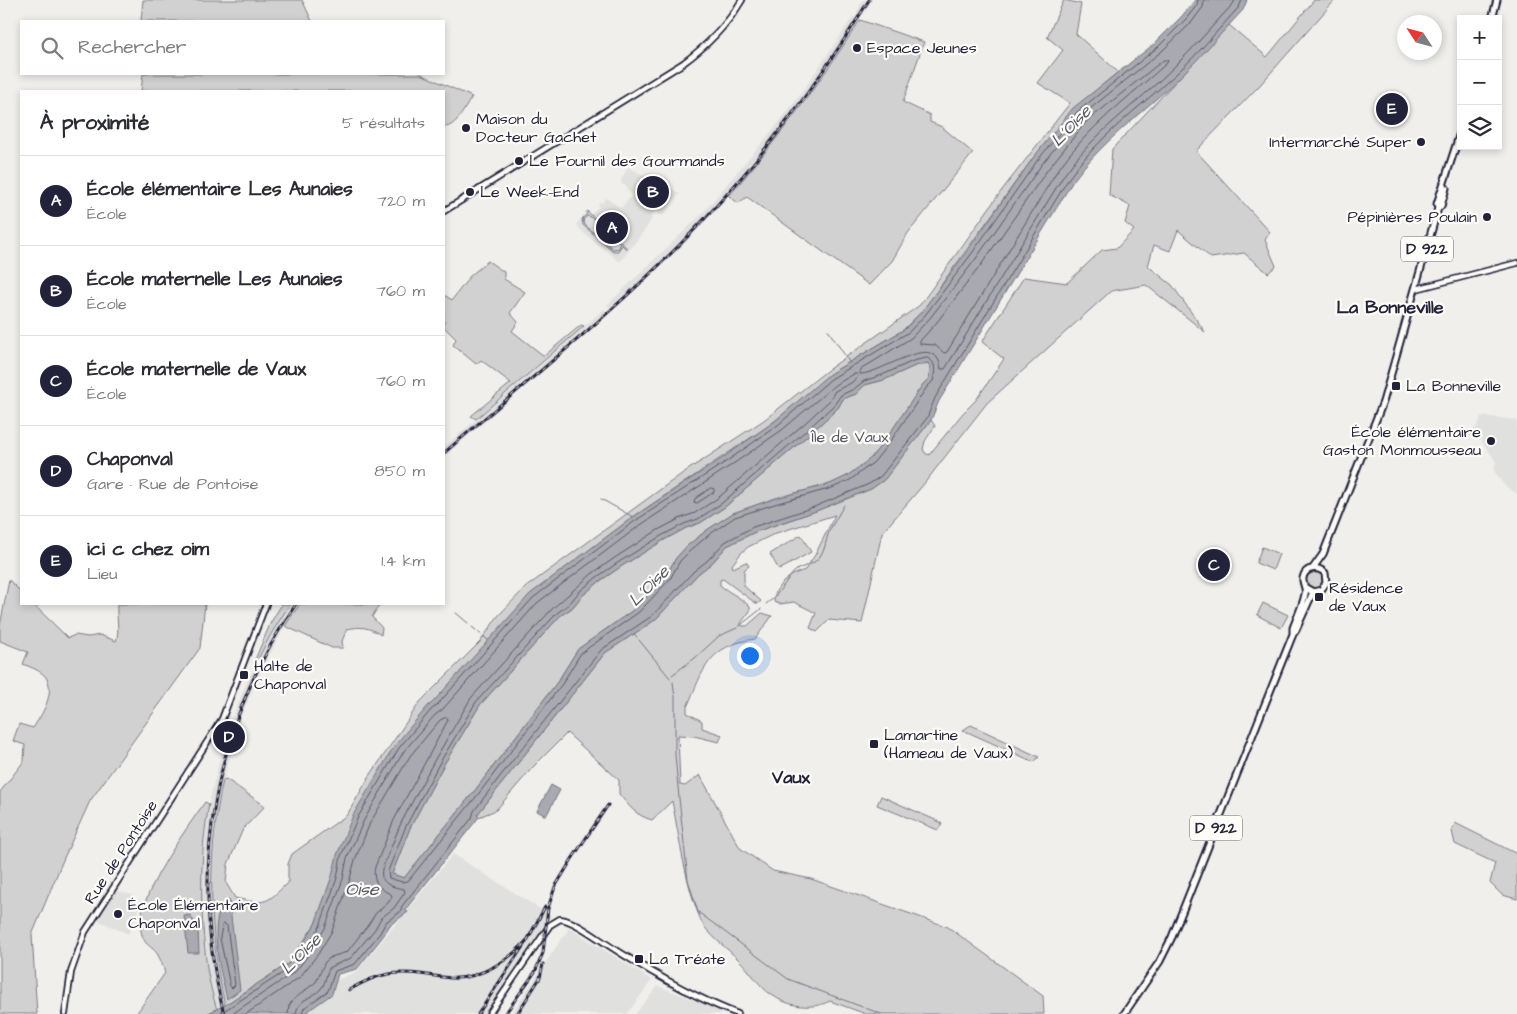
<!DOCTYPE html>
<html lang="fr">
<head>
<meta charset="utf-8">
<style>
  body { margin:0; font-family:"Architects Daughter",sans-serif; background:#f7f7f7; color:#2b2b33 }
  .controls { position:absolute; right:15px; top:15px; display:grid; overflow:hidden; border-radius:0px; box-shadow:0 2px 8px #0003 }
  .controls button { width:45px; height:45px; display:grid; place-items:center; padding:0; border:0; border-bottom:1px solid #e1e1e2; background:#fff; color:#2b2b33; font:25px sans-serif }
  .compass { position:absolute; left:1397px; top:15px; width:45px; height:45px; border-radius:50%; background:#fff; box-shadow:0 2px 8px #0003; rotate:306deg }
  .you { position:absolute; left:749px; top:655px; width:18px; height:18px; margin:-12px; border:4px solid #fff; border-radius:50%; background:#1a73e8; box-shadow:0 0 0 8px #1a73e833 }
  .badge { display:grid; place-items:center; width:32px; height:32px; border-radius:50%; background:#22223b; color:#fff; font-size:16px; font-weight:700 }
  .pin { position:absolute; translate:-50% -50%; border:2px solid #fff; box-shadow:0 1px 5px #0006 }
  .list { margin:0; padding:0; list-style:none }
  h2 { display:flex; justify-content:space-between; align-items:center; height:65px; margin:0; padding:0 20px; font-size:21px }
  h2 small { font-size:16px; font-weight:400; color:#7c7c81 }
  .list li { display:grid; grid-template-columns:32px 1fr auto; gap:15px; align-items:center; box-sizing:border-box; height:90px; padding:0 20px; border-top:1px solid #e1e1e2 }
  .list b { display:block; font-size:19px; white-space:nowrap }
  .list p { margin:0; font-size:16px; white-space:nowrap; color:#7c7c81 }
  .list em { font-size:16px; font-style:normal; color:#7c7c81 }
  .icon { flex:none; width:28px; height:28px; fill:none; stroke:currentColor; stroke-width:2; stroke-linecap:round; stroke-linejoin:round }
  .map { position:relative; flex:none; width:1517px; height:1014px; overflow:hidden }
  .search { position:absolute; background:#fff; box-shadow:0 2px 8px #0003; left:20px; top:20px; width:425px; height:55px; display:flex; align-items:center; gap:12px; box-sizing:border-box; padding:0 18px; border-radius:0px; color:#7c7c81; font-size:19px }
  .panel { position:absolute; background:#fff; box-shadow:0 2px 8px #0003; left:20px; top:90px; width:425px; height:515px; border-radius:0px }
  .map>svg:first-child { display:block }
</style>
</head>
<body>
<div class="map">
<svg width="1517" height="1014" viewBox="0 0 1517 1014">
  <rect width="100%" height="100%" fill="#f0efec"/>
  <filter id="ink" filterUnits="userSpaceOnUse"><feTurbulence type="fractalNoise" baseFrequency=".02" numOctaves="2"/><feDisplacementMap in="SourceGraphic" scale="10" xChannelSelector="R" yChannelSelector="G"/><feConvolveMatrix kernelMatrix="1 2 1 2 8 2 1 2 1" color-interpolation-filters="sRGB"/></filter>
  <g filter="url(#ink)">
    <path fill="#e0e0df" d="M863,0H872L863,15L856,13Z
      M853,17L860,20L834,59L788,125L756,165L685,243L612,311L607,305L700,216L776,126L800,95Z
      M628,167L645,176L662,188L666,184L679,194L663,216L655,211L650,217L652,219L644,231L620,262L586,235L576,225L587,211L591,215L599,206L598,204L600,202L602,203L606,198L621,208L632,195L627,190L626,185H622L621,180Z
      M604,309L609,314L447,454L444,452V447Z
      M1481,416L1517,420V494L1504,485L1494,471L1496,462L1478,436L1470,433L1477,427Z
      M290,604H300L285,626L261,670L238,723L232,719L246,684L271,635Z
      M229,723L237,729L220,794L214,832L212,881V911L215,958L225,1005L217,1010L207,970L202,903V868L207,816L212,790Z
      M453,854L551,916L518,970L488,1014H288L329,983L356,972Z
      M114,890L133,895L128,905L139,910L128,934L95,919Z
      M569,928L652,980L627,1014H511Z
      M658,986L731,1014H635Z"/>
    <path fill="#d2d1d1" stroke="#7a7a86" fill-rule="evenodd" d="M143,0H302L312,21H141Z
      M1064,0L1081,4L1076,34L1118,72L1079,104L1033,158L923,310L903,330L831,373L796,404L768,426L633,517L529,595L332,878L315,924L289,963L225,1005C208,932 207,854 223,780L226,779L265,806L243,829L228,864L226,883L235,898C266,905 266,904 288,882V864L292,854L347,815L369,777L420,702L480,642L498,616L526,587L683,473L764,420L829,369L920,305L1002,190L1070,103L1038,83L1063,50L1047,37Z
      M1314,0H1335L1260,85L1196,151L1270,232L1265,240L1276,266L1268,273L1244,253L1211,258L1178,230L1170,251L1154,245L1148,266L1172,285L1205,332L1146,285L1111,291L987,403L923,485L882,533L862,623L829,620L817,632L810,628L816,613L794,602L780,604L774,602C773,586 791,574 805,570L815,555L835,515L776,533L748,547L741,553L732,565L733,568L746,562L749,566L744,570V586L761,601L758,604L754,602L723,579L720,580V585C729,593 741,597 750,607V611L741,623L742,626H747L762,613L772,616L755,639C707,646 704,669 687,707V713L702,721V728L722,735L719,742L694,736L678,735L680,785L685,786L700,775L740,848L773,871L811,879L948,927L1043,996L1044,1014H866L830,1001C812,1010 789,1007 772,995C759,987 750,970 738,959C728,949 706,933 701,921C685,883 680,841 672,801L652,820C635,815 630,807 619,794V780L567,733L533,767L496,810L479,817L477,815L605,653L655,620L698,574L712,563L727,546L755,532L816,511L871,489L884,480L931,420L935,426L925,441L923,449L925,453L929,455L963,413L976,400L1004,359L982,342L1024,277L1067,283L1102,250L1117,248L1134,230L1125,223L1130,206L1109,195L1112,149L1229,25L1267,57Z
      M860,20L924,42L903,102L930,115V122L942,127L973,153L908,233L892,261L869,285L747,197L738,203L729,196C777,140 821,82 860,20Z
      M143,74H421L472,97C465,107 457,127 444,127V91H141Z
      M587,211L627,248L626,249L622,245L618,251H613L583,225L582,219L587,214ZM587,216L591,217L620,243L619,248L613,249L585,225L583,220Z
      M488,261L504,272V279L525,292L510,313L518,322L512,331L544,356L581,325L584,326L476,419L471,416L511,383L481,360L476,364L453,345L456,339L444,327V295L452,300L470,276Z
      M928,363L930,366L929,378L923,384L888,436L871,458L847,476L830,484L776,498L733,513L707,530L688,545L676,558L666,575L636,608L578,649L558,681L476,789L404,878L392,874L410,828L443,766L480,705L560,616L572,608L582,596L600,581L622,566L664,540L686,528L700,523L725,507L812,432L838,408L843,399L856,394L865,385L884,380L915,366Z
      M801,535L811,552L779,570L770,554Z
      M1262,547L1279,554L1273,570L1256,563Z
      M1305 579a9 9 0 1 1 18 0a9 9 0 1 1-18 0Z
      M9,580L21,592V604H33L68,638L75,635L88,637L100,635L116,641C120,630 116,616 117,604H205L200,648L90,801L63,860L32,935L37,1014H0V792L24,761L25,745L13,741L19,724L33,728C41,716 55,695 47,679C43,671 30,667 23,664L28,652L0,641V626Z
      M1263,603L1288,615L1281,628L1257,615Z
      M282,604H290L271,634L256,663L254,662L271,622Z
      M300,604H379V605L372,617L382,628L381,635C369,627 361,626 347,629L342,641L343,648H332L285,626Z
      M971,725L1039,757L1034,762L963,730Z
      M881,796L942,823L938,830L877,805Z
      M205,802L209,804C199,857 200,914 207,968C209,982 213,996 217,1010L206,1014H136L165,973C163,967 161,960 158,955C151,944 145,948 141,931C134,900 187,828 205,802Z
      M1455,823L1517,854V899L1502,895L1490,883L1495,863L1455,844L1452,831Z"/>
    <path fill="#a9a9b0" stroke="#737381" fill-rule="evenodd" d="M1195,0H1247L1243,10C1222,32 1202,56 1180,77C1144,112 1103,140 1073,181L939,401L931,420L884,480L871,489L816,511L755,532L727,546L712,563L698,574L655,620L605,653L477,815L479,817L405,910L408,912L390,925L384,935L357,969L338,974L332,994L304,1014H206L225,1005L289,963L303,944L315,924L332,876L337,855L353,815L395,745L428,706L433,702L530,594L633,517L724,457L775,421L828,375L905,329L922,311L965,254L1033,158L1073,108L1154,44L1182,16ZM928,363L930,367L929,378L923,384L888,436L871,458L847,476L830,484L776,498L733,513L707,530L688,545L676,558L666,575L636,608L578,649L558,681L476,789L404,878L392,874L410,828L443,766L480,705L560,616L572,608L582,596L600,581L622,566L664,540L686,528L700,523L725,507L812,432L838,408L843,399L856,394L865,385L884,380L915,366Z
      M551,785L560,790L546,816L537,811Z
      M229,900L240,990L227,999C222,976 204,914 229,900Z
      M190,915L198,928L199,953H188L184,916Z"/>
    <g fill="none" stroke-linecap="round" stroke-linejoin="round">
      <path stroke="#58586a" stroke-width="1" d="M1204,0L1203,7L1191,23L1162,51L1081,116L1042,164L975,260L930,318L911,338L860,370V374C883,374 936,329 941,369H945L1064,175C1093,133 1137,104 1173,68C1194,48 1213,25 1233,4L1235,0
        M1164,60H1168L1167,63C1129,97 1086,129 1057,171L947,352L944,353L935,345L920,344V341L937,322L981,265L1048,169L1086,122Z
        M927,358C937,361 935,372 933,381L927,387L892,439L874,462L850,480L832,488L778,503L735,517L710,534L692,549L680,561L670,579L639,612L581,653L562,684L480,792L408,881L402,882L389,878L388,871L406,826L439,764L476,702L557,613L569,604L579,592L597,577L619,562L661,536L684,524L698,519L722,503L809,428L834,405L841,395L854,389L864,381L882,375L913,361Z
        M711,488L714,489V492L697,503L694,502L695,499Z
        M223,924H225L227,926L235,985L232,988L230,986L220,938Z
        M219,1014L292,967L307,947L320,926L337,878L341,856L358,817L399,748L431,710L437,705L533,598L635,521L727,461L778,425L831,379L909,332L926,314L970,256L1037,161L1077,112L1158,47L1186,19L1197,5L1198,0
        M232,1014L296,971L312,950L325,928L343,879L347,858L364,820L404,751L435,715L442,710L537,603L639,526L730,466L782,430L835,385L854,374H857L858,377L851,383L835,391L829,401L805,423L718,498L695,513L681,518L658,530L616,557L593,573L552,609L471,698L434,761L401,823L382,869C379,884 392,887 404,889L405,892L394,908L381,918L375,929L351,958L330,967C326,973 326,980 323,986C316,998 297,998 296,1014
        M246,1014L300,977L318,954L332,931L349,882L355,860L370,823L410,756L440,720L447,717L448,720L394,820L375,867C372,880 378,889 391,894L392,897L388,903L376,913L368,925L347,952L331,957L325,962L316,982L293,1000L289,1006L288,1014
        M302,1014L304,1008L328,991L335,971L355,964L380,933L386,922L400,912L402,906L472,818L474,811L498,779L601,650L652,616L694,571L708,560L725,542L753,527L814,507L869,484L881,476L927,418L935,398L1069,178C1098,137 1139,108 1176,74C1198,54 1218,30 1239,7L1242,0"/>
      <path stroke="#737381" stroke-width="1" d="M828,330L850,363
        M601,499L633,517
        M766,604L774,598L793,573L798,569L813,563L819,558L824,549L829,531L844,505
        M456,613L468,623
        M472,627L488,640
        M634,634L637,637
        M639,640L670,678
        M672,675L695,658L719,636L737,628L761,609
        M673,682L675,698V755L679,798L688,880L698,912L788,979L881,1014"/>
      <g stroke="#22223b" stroke-width="8">
        <path id="tertiary" d="M1416,289L1517,263
          M489,1014L550,925L560,919C575,920 602,942 616,950C654,974 695,998 738,1014"/>
      </g>
      <g stroke="#22223b" stroke-width="8">
        <path id="secondary" d="M444,211L682,64C707,46 726,27 742,0
          M65,1014L71,972L85,932L222,719L266,604"/>
      </g>
      <g stroke="#22223b" stroke-width="9">
        <path id="primary" d="M1492,19L1497,0
          M1438,208L1441,206L1446,188
          M1313,568L1323,554L1383,402L1438,208L1437,204L1460,133
          M1293,633V628C1297,617 1303,605 1305,594C1307,588 1302,584 1303,578C1305,567 1318,566 1325,573L1326,583L1321,590L1313,592L1306,588
          M1124,1014L1160,961L1172,937L1293,634L1296,630L1313,592"/>
      </g>
      <use href="#tertiary" stroke="#fdfcf7" stroke-width="4.5"/>
      <use href="#secondary" stroke="#fdfcf7" stroke-width="4.5"/>
      <use href="#primary" stroke="#fdfcf7" stroke-width="5"/>
      <g stroke="#22223b" stroke-width="3">
        <path id="rail" d="M444,453C528,380 618,310 695,229C762,159 819,82 869,0
          M349,990C361,983 375,976 389,974C410,971 429,976 450,978C479,980 510,960 528,939
          M224,1014C188,872 213,725 296,604
          M478,1014L528,939L545,907
          M505,1014L535,972L543,953L548,908L555,887L572,859L608,805
          M517,1014L540,978L543,964"/>
      </g>
      <use href="#rail" stroke="#fdfcf7" stroke-width="1" stroke-dasharray="4" stroke-linecap="butt"/>
    </g>
  </g>
  <g fill="#22223b" stroke="#fdfcf7" stroke-width="2">
    <circle cx="857" cy="48" r="5"/>
    <circle cx="466" cy="128" r="5"/>
    <circle cx="1421" cy="142" r="5"/>
    <circle cx="519" cy="161" r="5"/>
    <circle cx="470" cy="192" r="5"/>
    <circle cx="1487" cy="217" r="5"/>
    <rect x="1391" y="381" width="10" height="10" rx="2.5"/>
    <circle cx="1491" cy="441" r="5"/>
    <rect x="1314" y="592" width="10" height="10" rx="2.5"/>
    <rect x="239" y="670" width="10" height="10" rx="2.5"/>
    <rect x="869" y="739" width="10" height="10" rx="2.5"/>
    <circle cx="118" cy="914" r="5"/>
    <rect x="634" y="954" width="10" height="10" rx="2.5"/>
  </g>
  <g text-anchor="middle" dominant-baseline="central" stroke-width="4.5" stroke-linejoin="round" paint-order="stroke">
    <g fill="#fdfcf7" stroke="#646373" stroke-width="1">
      <rect x="1401" y="236.5" width="52" height="25" rx="4"/>
      <rect x="1190" y="815.5" width="52" height="25" rx="4"/>
    </g>
    <g font-size="15" font-weight="bold" fill="#22223b">
      <text x="1427" y="249">D 922</text>
      <text x="1216" y="828">D 922</text>
    </g>
    <g font-size="16" fill="#22223b" stroke="#fdfcf7" text-anchor="start">
      <text x="867" y="48">Espace Jeunes</text>
      <text x="476" y="119">Maison du<tspan x="476" dy="18">Docteur Gachet</tspan></text>
      <text x="1411" y="142" text-anchor="end">Intermarché Super</text>
      <text x="529" y="161">Le Fournil des Gourmands</text>
      <text x="480" y="192">Le Week-End</text>
      <text x="1477" y="217" text-anchor="end">Pépinières Poulain</text>
      <text x="1406" y="386">La Bonneville</text>
      <text x="1481" y="432" text-anchor="end">École élémentaire<tspan x="1481" dy="18">Gaston Monmousseau</tspan></text>
      <text x="1329" y="588">Résidence<tspan x="1329" dy="18">de Vaux</tspan></text>
      <text x="254" y="666">Halte de<tspan x="254" dy="18">Chaponval</tspan></text>
      <text x="884" y="735">Lamartine<tspan x="884" dy="18">(Hameau de Vaux)</tspan></text>
      <text x="128" y="905">École Élémentaire<tspan x="128" dy="18">Chaponval</tspan></text>
      <text x="649" y="959">La Tréate</text>
    </g>
    <g font-size="16" fill="#575768" stroke="#fdfcf7">
      <text x="850" y="437">Île de Vaux</text>
    </g>
    <g font-size="16" fill="#22223b" stroke="#fdfcf7">
      <text transform="translate(121 852) rotate(-57)">Rue de Pontoise</text>
    </g>
    <g font-size="18" font-style="italic" fill="#58586a" stroke="#fdfcf7">
      <text transform="translate(1071 126) rotate(-46)">L'Oise</text>
      <text transform="translate(649 586) rotate(-45)">L'Oise</text>
      <text x="362" y="889">Oise</text>
      <text transform="translate(301 954) rotate(-45)">L'Oise</text>
    </g>
    <g font-size="18" font-weight="bold" fill="#22223b" stroke="#fdfcf7">
      <text x="1390" y="307">La Bonneville</text>
      <text x="791" y="777">Vaux</text>
    </g>
  </g>
</svg>
<div class="controls">
<button>+</button>
<button>−</button>
<button><svg class="icon" aria-label="layers" viewBox="0 0 24 24"><path d="M12 4l9 5-9 5-9-5zM3 14l9 5 9-5"/></svg></button>
</div>
<svg class="compass" viewBox="-18 -18 36 36"><path d="M0-13l5 13h-10z" fill="#e53935"/><path d="M0 13l5-13h-10z" fill="#7c7c81"/></svg>
<div class="you"></div>
<div class="pin badge" style="left:612px;top:228px">A</div>
<div class="pin badge" style="left:653px;top:192px">B</div>
<div class="pin badge" style="left:1214px;top:565px">C</div>
<div class="pin badge" style="left:229px;top:737px">D</div>
<div class="pin badge" style="left:1392px;top:109px">E</div>
<div class="search"><svg class="icon" aria-label="search" viewBox="0 0 24 24"><circle cx="10" cy="10" r="6"/><path d="M15 15l6 6"/></svg>Rechercher</div>
<section class="panel">
<h2>À proximité<small>5 résultats</small></h2>
<ul class="list">
<li><span class="badge">A</span><div><b>École élémentaire Les Aunaies</b><p>École</p></div><em>720 m</em></li>
<li><span class="badge">B</span><div><b>École maternelle Les Aunaies</b><p>École</p></div><em>760 m</em></li>
<li><span class="badge">C</span><div><b>École maternelle de Vaux</b><p>École</p></div><em>760 m</em></li>
<li><span class="badge">D</span><div><b>Chaponval</b><p>Gare · Rue de Pontoise</p></div><em>850 m</em></li>
<li><span class="badge">E</span><div><b>ici c chez oim</b><p>Lieu</p></div><em>1.4 km</em></li>
</ul>
</section>
</div>
</body>
</html>
